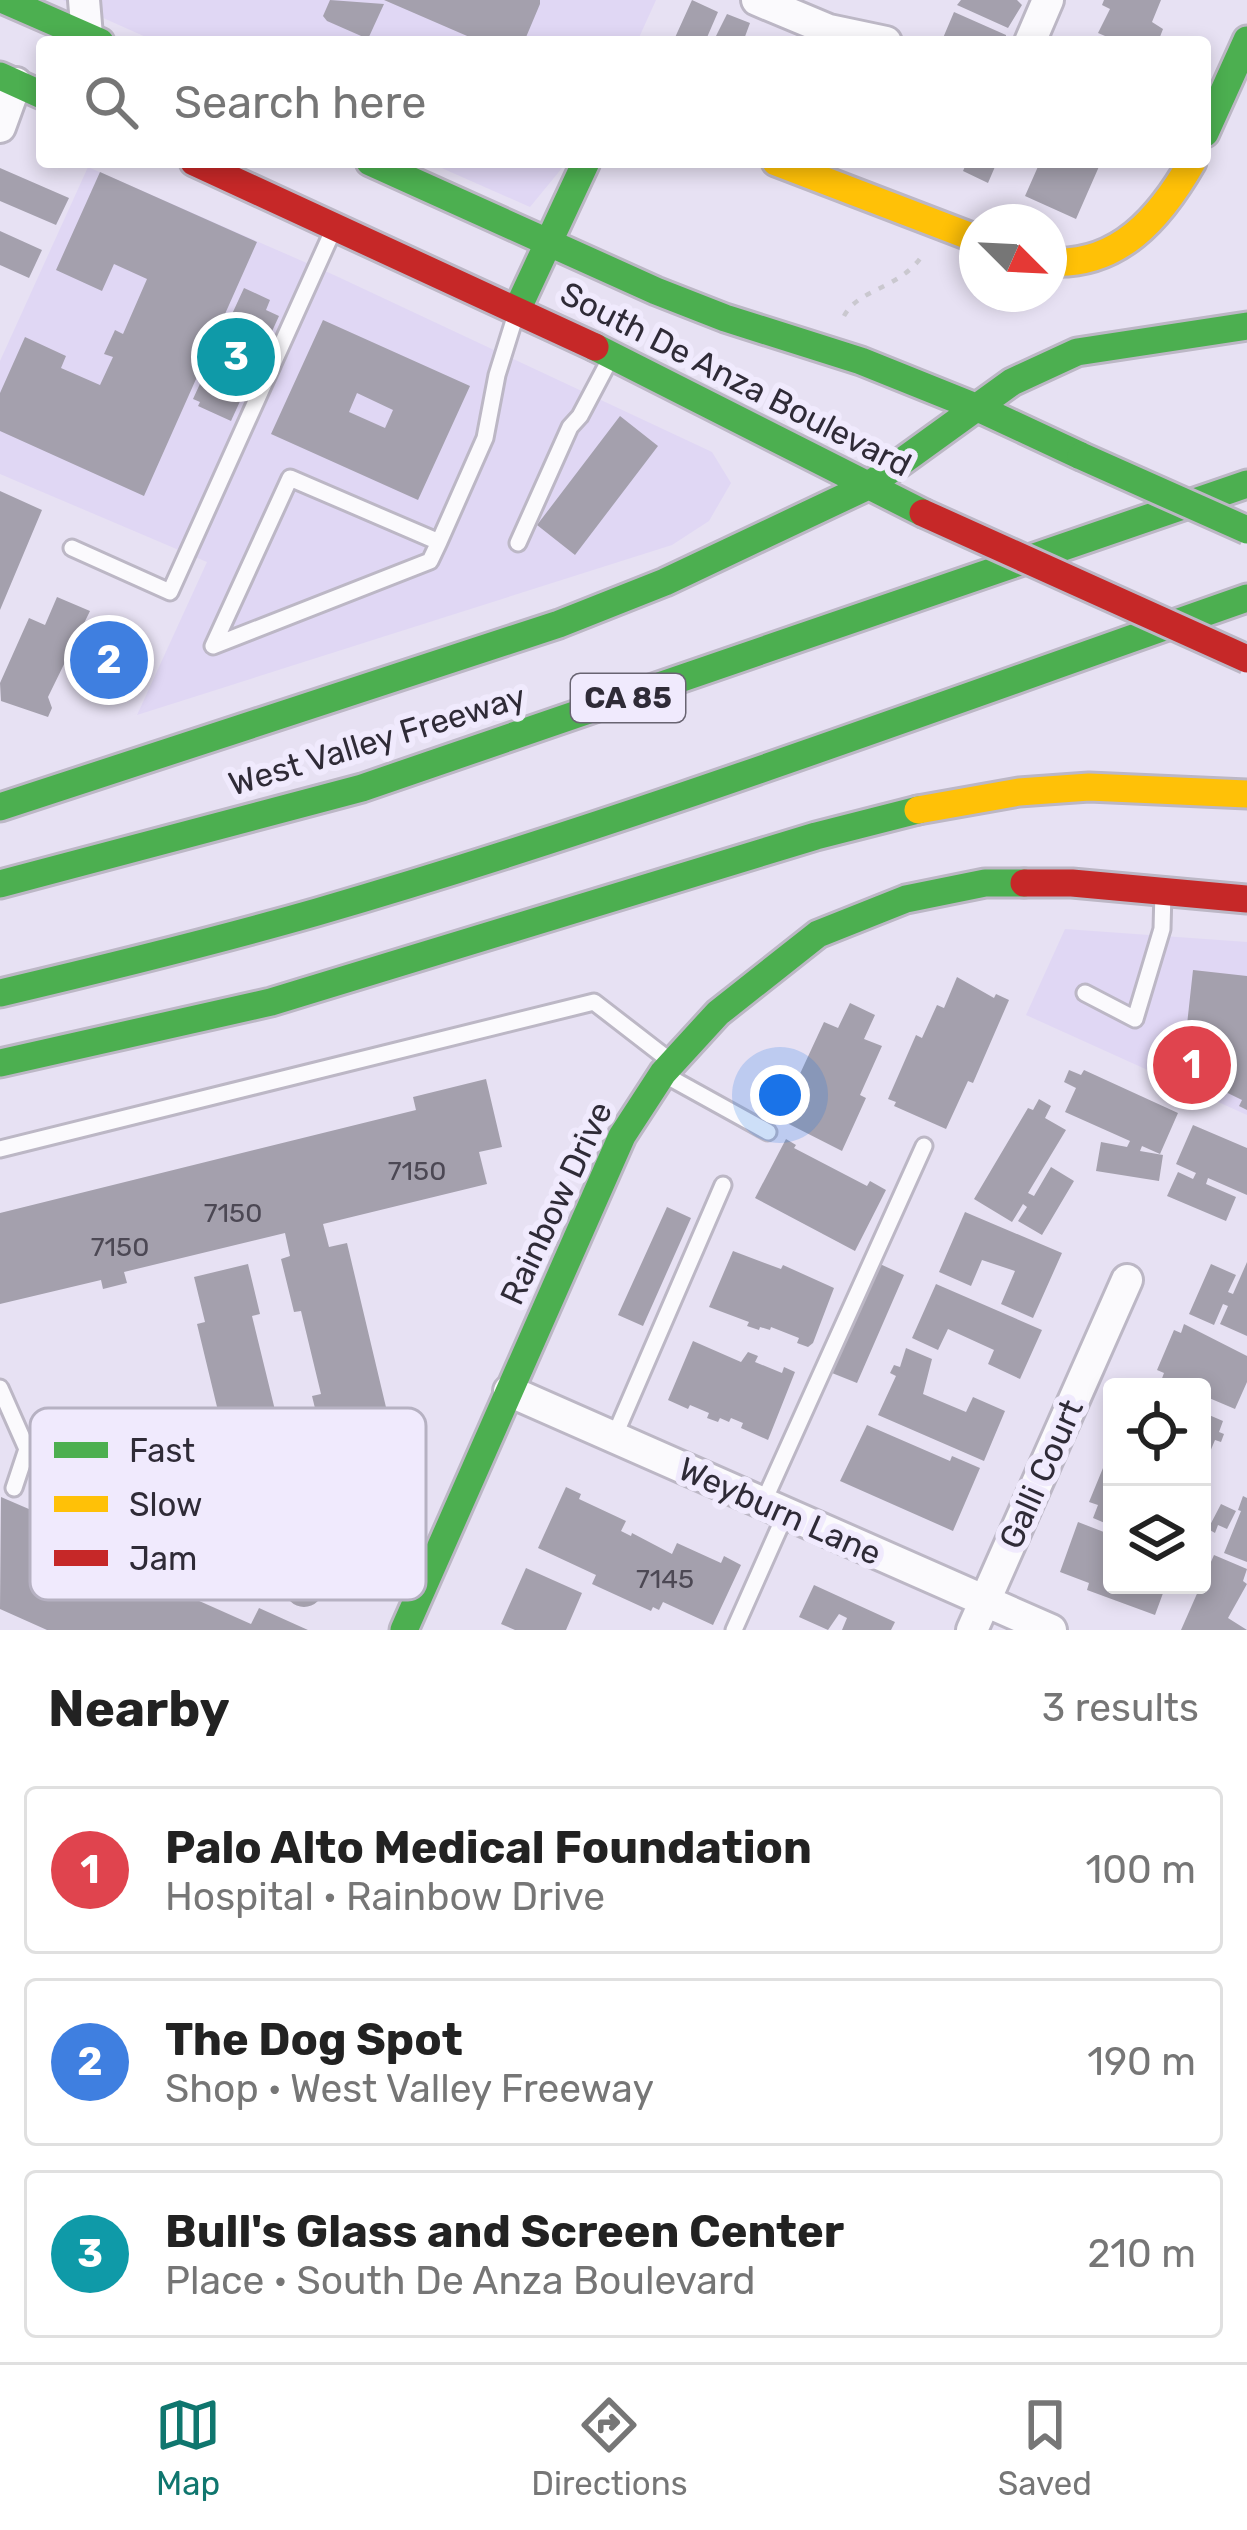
<!DOCTYPE html>
<html lang="en">
<head>
<meta charset="utf-8">
<style>
  body { margin:0; font-family:Rubik,sans-serif; background:#f6f6f6; color:#222 }
  .controls { position:absolute; right:36px; bottom:36px; display:grid; overflow:hidden; border-radius:12px; box-shadow:0 6px 18px #0003 }
  .controls button { width:108px; height:108px; display:grid; place-items:center; padding:0; border:0; border-bottom:3px solid #e0e0e0; background:#fff; color:#222; font:60px sans-serif }
  .compass { position:absolute; left:959px; top:204px; width:108px; height:108px; border-radius:50%; background:#fff; box-shadow:0 6px 18px #0003; rotate:114deg }
  .you { position:absolute; left:780px; top:1095px; width:42px; height:42px; margin:-30px; border:9px solid #fff; border-radius:50%; background:#1a73e8; box-shadow:0 0 0 18px #1a73e833 }
  .badge { display:grid; place-items:center; width:78px; height:78px; border-radius:50%; background:#0f766e; color:#fff; font-size:39px; font-weight:700 }
  .pin { position:absolute; translate:-50% -50%; border:6px solid #fff; box-shadow:0 3px 12px #0006 }
  .list { margin:0; padding:0; list-style:none }
  h2 { display:flex; justify-content:space-between; align-items:center; height:156px; margin:0; padding:0 48px; font-size:51px }
  h2 small { font-size:39px; font-weight:400; color:#767676 }
  .list li { display:grid; grid-template-columns:78px 1fr auto; gap:36px; align-items:center; box-sizing:border-box; height:168px; margin:0 24px 24px; padding:0 24px; border:3px solid #e0e0e0; border-radius:12px }
  .list b { display:block; font-size:45px; white-space:nowrap }
  .list p { margin:0; font-size:39px; white-space:nowrap; color:#767676 }
  .list em { font-size:39px; font-style:normal; color:#767676 }
  .icon { flex:none; width:66px; height:66px; fill:none; stroke:currentColor; stroke-width:2; stroke-linecap:round; stroke-linejoin:round }
  .map { position:relative; flex:none; width:1247px; height:1630px; overflow:hidden }
  .search { position:absolute; background:#fff; box-shadow:0 6px 18px #0003; left:36px; right:36px; top:36px; height:132px; display:flex; align-items:center; gap:30px; box-sizing:border-box; padding:0 42px; border-radius:12px; color:#767676; font-size:45px }
  .sheet { height:732px; background:#fff }
  nav { display:flex; justify-content:space-around; align-items:center; box-sizing:border-box; height:168px; border-top:3px solid #e0e0e0; background:#fff; font-size:33px; color:#767676 }
  nav a { display:grid; justify-items:center; gap:6px }
  nav .on { color:#0f766e }
  .map>svg:first-child { display:block }
</style>
</head>
<body>
<div class="map">
<svg width="1247" height="1630" viewBox="0 0 1247 1630">
  <rect width="100%" height="100%" fill="#e7e1f3"/>
  <path fill="#e0d7f4" d="M63,0H656L637,42H157Z
    M428,162H567L530,207Z
    M88,167L334,275L712,452L731,483L709,521L672,545L137,715L207,562L0,474V361Z
    M1065,929L1247,942V1115L1026,1015Z"/>
  <path fill="#a4a0ad" fill-rule="evenodd" d="M330,0L384,4L368,39L327,21L323,16Z
    M384,0H540V4L524,42H481Z
    M692,0L718,12L705,42H673Z
    M961,0H1017L1022,5L1008,28L957,5Z
    M1104,0H1161L1152,22L1163,29L1158,42H1119L1098,33L1110,9L1102,5Z
    M954,12L1006,35V42H951L943,38Z
    M727,14L750,23L743,42H713Z
    M967,162H997L988,183L963,171Z
    M1040,162H1101L1076,219L1025,196Z
    M0,168L69,198L56,225L0,201Z
    M100,172L257,242L144,496L0,431V393L25,337L66,356L61,368L100,385L113,357L104,354L115,330L123,334L147,279L114,264L102,291L56,270Z
    M0,231L42,250L29,278L0,265Z
    M244,288L270,300L266,310L279,316L231,421L198,406L200,402L193,399Z
    M323,320L470,386L418,500L271,434ZM357,393L393,410L385,428L349,412Z
    M620,416L658,446L575,555L537,525Z
    M0,491L42,510L0,610Z
    M57,597L90,611L48,697L52,708L48,717L1,701L0,683L29,618L45,625Z
    M97,630L138,648L121,689L80,672Z
    M1193,970L1247,976V1110L1239,1106L1242,1100L1197,1078L1180,1076L1181,1066L1170,1065L1172,1050L1184,1052Z
    M957,977L994,998L996,994L1009,1000L973,1083L968,1081L946,1129L894,1106L896,1102L888,1099L916,1035L922,1038L937,1005L944,1008Z
    M850,1003L875,1015L864,1039L882,1046L860,1095L866,1098L842,1151L779,1119L824,1022L838,1028Z
    M1069,1070L1081,1075L1084,1070L1178,1113L1160,1154L1142,1146L1140,1151L1163,1155L1159,1181L1096,1171L1101,1142L1127,1147L1130,1141L1065,1112L1076,1088L1064,1082Z
    M486,1079L502,1147L479,1152L487,1184L323,1224L329,1247L347,1243L390,1424L348,1434L350,1443L325,1449L312,1396L321,1394L301,1311L294,1312L281,1259L290,1256L285,1233L124,1272L127,1283L103,1289L101,1280L0,1304V1213L416,1110L413,1097Z
    M1039,1099L1051,1106L1045,1118L1066,1130L1028,1193L1034,1196L1051,1167L1074,1181L1042,1235L1018,1221L1027,1207L1023,1204L1012,1222L974,1199L1028,1108L1033,1110Z
    M1193,1125L1247,1148V1195L1208,1178L1206,1184L1236,1197L1226,1221L1167,1196L1178,1172L1193,1179L1196,1173L1176,1164Z
    M786,1139L796,1145L794,1148L867,1186L870,1181L886,1190L855,1251L755,1198Z
    M667,1207L691,1218L643,1326L618,1315Z
    M965,1212L1062,1253L1033,1318L1001,1304L1015,1271L982,1260L971,1286L939,1272Z
    M733,1251L781,1269L783,1265L834,1288L813,1343L808,1347L797,1343L799,1338L771,1327L770,1330L760,1327L759,1330L747,1326L749,1322L709,1307Z
    M1247,1262V1336L1220,1324L1228,1306L1223,1304L1214,1325L1189,1314L1211,1264L1236,1275L1228,1292L1233,1294Z
    M248,1264L260,1314L252,1316L285,1451L297,1448L316,1541L263,1554L249,1496L239,1498L197,1324L205,1322L194,1277Z
    M880,1264L904,1275L857,1383L832,1373Z
    M936,1284L1042,1330L1020,1379L988,1364L994,1350L948,1329L938,1350L912,1338Z
    M1184,1324L1247,1356V1382L1235,1409L1202,1395V1387H1175L1161,1381L1164,1373L1157,1370L1174,1330L1181,1333Z
    M693,1341L741,1362L748,1352L758,1356L755,1362L782,1373L784,1367L795,1372L768,1440L741,1428L743,1423L731,1418L729,1422L720,1418L718,1422L707,1418L709,1413L690,1405L688,1409L668,1400Z
    M906,1348L932,1359L923,1394L966,1412L973,1397L1005,1411L984,1461L878,1415L896,1376L890,1373L894,1365L900,1367Z
    M1202,1412L1223,1421L1219,1432L1224,1434L1221,1442L1215,1440L1202,1471Z
    M867,1425L950,1461L952,1456L980,1468L953,1531L840,1481Z
    M1103,1468L1112,1472V1526L1093,1518L1098,1505L1089,1502Z
    M566,1487L581,1494L579,1499L626,1521L621,1531L631,1536L632,1533L672,1554L677,1543L721,1563L724,1556L741,1565L713,1625L663,1602L659,1610L653,1607L651,1611L592,1584L596,1575L538,1548Z
    M1243,1496L1247,1498V1562L1224,1553L1241,1511L1238,1510Z
    M1,1497L59,1522L53,1536L251,1624L259,1608L308,1630H47L0,1609Z
    M1221,1504L1236,1511L1227,1529L1218,1525L1215,1533L1208,1529Z
    M1078,1522L1109,1534L1112,1585H1166L1155,1615L1087,1590L1089,1583L1060,1572Z
    M1214,1555L1247,1569L1243,1581L1247,1584L1228,1618L1247,1630H1181Z
    M526,1568L582,1593L566,1630H515L501,1624Z
    M285 1588a19 19 0 1 1 38 0a19 19 0 1 1-38 0Z
    M814,1585L895,1622L891,1630H842L847,1618L839,1614L828,1630L799,1617Z"/>
  <g fill="none" stroke-linecap="round" stroke-linejoin="round">
    <g stroke="#bcb7c5" stroke-width="21">
      <path id="lane" d="M439,542L430,561L213,646L290,478L439,542L485,438L497,375L516,314
        M518,543L570,427L580,416L608,363
        M72,548L170,592L331,235
        M1085,993L1135,1019L1162,929L1163,892
        M665,1075L768,1132
        M0,1149L594,1002L669,1060
        M0,1388L27,1449L14,1488
        M614,1437L723,1185
        M763,1503L924,1146
        M734,1630L786,1513"/>
    </g>
    <g stroke="#bcb7c5" stroke-width="36">
      <path id="street" d="M84,0L87,36
        M757,0L829,30L886,42
        M1030,42L1048,0
        M0,127L16,83
        M509,1391L1051,1630
        M972,1630L1127,1280"/>
    </g>
    <g stroke="#bcb7c5" stroke-width="33">
      <path id="fast" d="M4,0L100,42
        M0,76L42,95
        M1205,133L1247,40
        M370,162L656,291L725,318L861,361L978,408L1081,456
        M517,310L586,162
        M595,347L923,513
        M0,807L559,624L665,582L868,486L1012,382L1077,352L1247,326
        M0,884L362,788L1247,484
        M0,993C106,968 212,942 317,912C631,821 938,706 1247,598
        M0,1063L271,1002L816,836L918,810
        M404,1630L622,1136L663,1073L718,1013L818,934L906,899L985,883H1024"/>
    </g>
    <g stroke="#bcb7c5" stroke-width="33">
      <path id="slow" d="M776,162L977,239
        M1049,262C1118,267 1160,218 1192,162
        M918,810L1019,792L1089,787L1247,794"/>
    </g>
    <g stroke="#bcb7c5" stroke-width="33">
      <path id="jam" d="M194,162L595,347
        M1024,883H1072L1247,899"/>
    </g>
    <path stroke="#cac8cf" stroke-width="4.5" stroke-dasharray="6 9" stroke-linecap="butt" d="M844,316C859,288 898,290 922,256"/>
    <use href="#lane" stroke="#fbfafd" stroke-width="15"/>
    <use href="#street" stroke="#fbfafd" stroke-width="30"/>
    <use href="#fast" stroke="#4caf50" stroke-width="27"/>
    <use href="#slow" stroke="#ffc107" stroke-width="27"/>
    <use href="#jam" stroke="#c62828" stroke-width="27"/>
    <g stroke="#bcb7c5" stroke-width="33" stroke-linecap="butt">
      <path id="fast-bridge" d="M1081,456L1247,530"/>
    </g>
    <g stroke="#bcb7c5" stroke-width="33" stroke-linecap="butt">
      <path id="jam-bridge" d="M923,513L1247,659"/>
    </g>
    <use href="#fast-bridge" stroke="#4caf50" stroke-width="27"/>
    <use href="#jam-bridge" stroke="#c62828" stroke-width="27"/>
  </g>
  <g text-anchor="middle" dominant-baseline="central" stroke-width="12" stroke-linejoin="round" paint-order="stroke">
    <g font-size="27" fill="#4c4854">
      <text x="417" y="1171">7150</text>
      <text x="233" y="1213">7150</text>
      <text x="120" y="1247">7150</text>
      <text x="665" y="1579">7145</text>
    </g>
    <rect fill="#f0eafd" stroke="#696472" stroke-width="3" x="571" y="674" width="114" height="48" rx="9"/>
    <g font-size="30" font-weight="bold" fill="#2f2b37">
      <text x="628" y="698">CA 85</text>
    </g>
    <g font-size="33" fill="#2f2b37" stroke="#f0eafd">
      <text transform="translate(736 379) rotate(27)">South De Anza Boulevard</text>
      <text transform="translate(377 740) rotate(-17)">West Valley Freeway</text>
      <text transform="translate(556 1203) rotate(-65)">Rainbow Drive</text>
      <text transform="translate(1041 1474) rotate(-66)">Galli Court</text>
      <text transform="translate(780 1511) rotate(24)">Weyburn Lane</text>
    </g>
  </g>
  <rect x="30" y="1408" width="396" height="192" rx="18" fill="#f0eafd" stroke="#b6b1c2" stroke-width="3"/>
  <rect x="54" y="1442" width="54" height="16" fill="#4caf50"/>
  <rect x="54" y="1496" width="54" height="16" fill="#ffc107"/>
  <rect x="54" y="1550" width="54" height="16" fill="#c62828"/>
  <g font-size="33" fill="#2f2b37">
    <text x="129" y="1462">Fast</text>
    <text x="129" y="1516">Slow</text>
    <text x="129" y="1570">Jam</text>
  </g>
</svg>
<div class="controls">
<button><svg class="icon" aria-label="locate" viewBox="0 0 24 24"><circle cx="12" cy="12" r="6"/><path d="M12 2v4M12 18v4M2 12h4M18 12h4"/></svg></button>
<button><svg class="icon" aria-label="layers" viewBox="0 0 24 24"><path d="M12 4l9 5-9 5-9-5zM3 14l9 5 9-5"/></svg></button>
</div>
<svg class="compass" viewBox="-18 -18 36 36"><path d="M0-13l5 13h-10z" fill="#e53935"/><path d="M0 13l5-13h-10z" fill="#767676"/></svg>
<div class="you"></div>
<div class="pin badge" style="left:1192px;top:1065px;background:#e0444e">1</div>
<div class="pin badge" style="left:109px;top:660px;background:#3f7fe0">2</div>
<div class="pin badge" style="left:236px;top:357px;background:#0f9aa8">3</div>
<div class="search"><svg class="icon" aria-label="search" viewBox="0 0 24 24"><circle cx="10" cy="10" r="6"/><path d="M15 15l6 6"/></svg>Search here</div>
</div>
<section class="sheet">
<h2>Nearby<small>3 results</small></h2>
<ul class="list">
<li><span class="badge" style="background:#e0444e">1</span><div><b>Palo Alto Medical Foundation</b><p>Hospital · Rainbow Drive</p></div><em>100 m</em></li>
<li><span class="badge" style="background:#3f7fe0">2</span><div><b>The Dog Spot</b><p>Shop · West Valley Freeway</p></div><em>190 m</em></li>
<li><span class="badge" style="background:#0f9aa8">3</span><div><b>Bull's Glass and Screen Center</b><p>Place · South De Anza Boulevard</p></div><em>210 m</em></li>
</ul>
</section>
<nav>
<a class="on"><svg class="icon" aria-label="map" viewBox="0 0 24 24"><path d="M3 6l6-2 6 2 6-2v14l-6 2-6-2-6 2zM9 4v14M15 6v14"/></svg>Map</a>
<a><svg class="icon" aria-label="directions" viewBox="0 0 24 24"><path d="M12 3l9 9-9 9-9-9zM9 14v-3h6M13 9l2 2-2 2"/></svg>Directions</a>
<a><svg class="icon" aria-label="saved" viewBox="0 0 24 24"><path d="M7 4h10v16l-5-4-5 4z"/></svg>Saved</a>
</nav>
</body>
</html>
